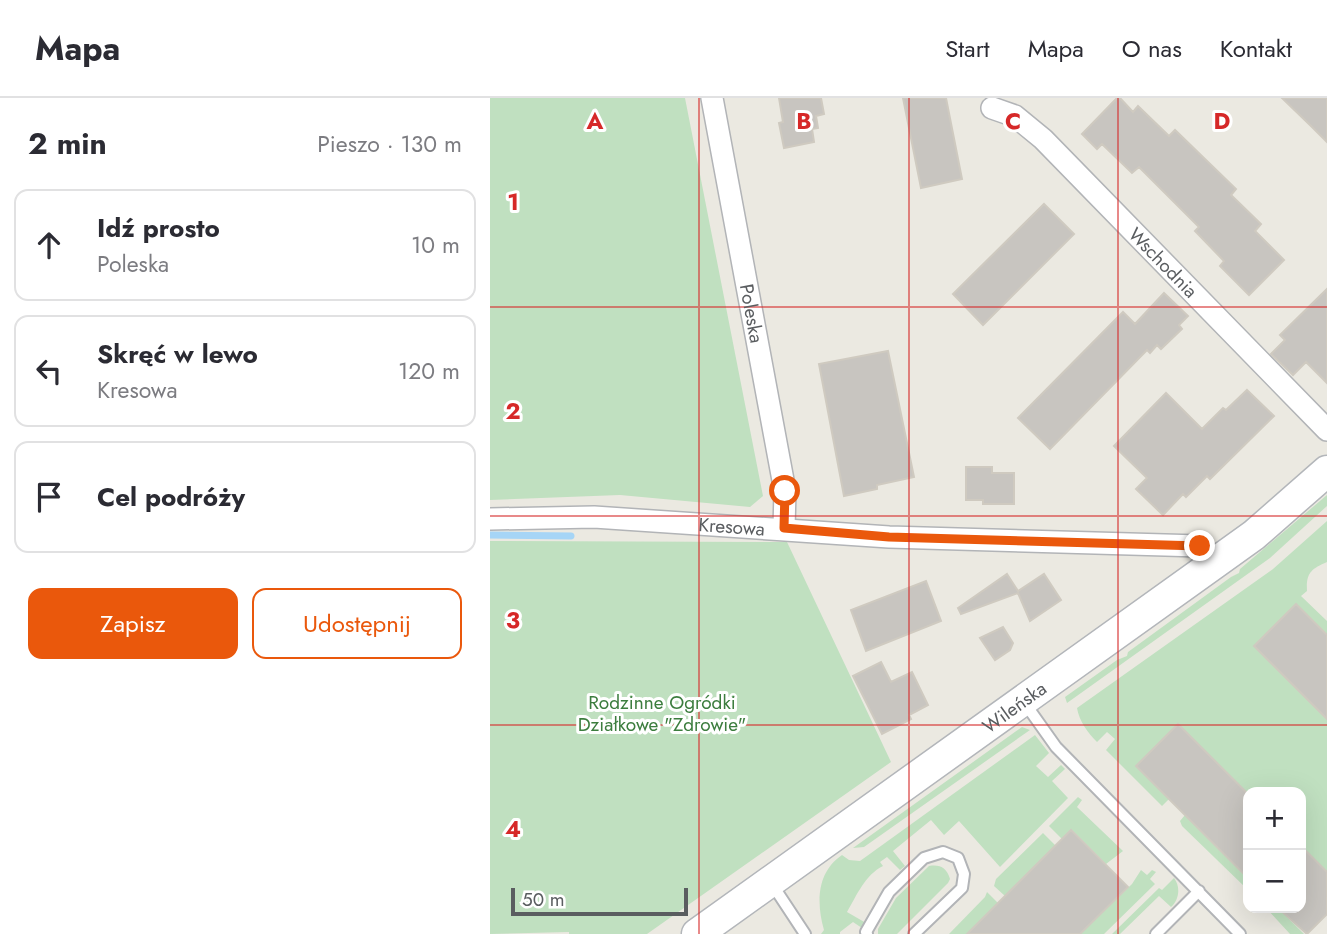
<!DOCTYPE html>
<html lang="pl">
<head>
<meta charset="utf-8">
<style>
  body { margin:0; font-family:Jost,sans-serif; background:#f2f2f3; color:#2b2b33 }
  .controls { position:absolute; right:21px; bottom:21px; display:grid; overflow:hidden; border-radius:14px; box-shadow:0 7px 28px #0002 }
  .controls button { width:63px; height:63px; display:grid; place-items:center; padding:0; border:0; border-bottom:2px solid #e1e1e2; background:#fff; color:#2b2b33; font:35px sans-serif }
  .scale { position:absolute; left:21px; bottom:18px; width:177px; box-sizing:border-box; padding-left:7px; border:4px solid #5a5d60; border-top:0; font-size:19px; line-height:24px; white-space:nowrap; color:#5a5d60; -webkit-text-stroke:5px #fff; paint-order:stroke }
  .stop { position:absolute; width:21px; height:21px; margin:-16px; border:5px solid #ea580c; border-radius:50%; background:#fff }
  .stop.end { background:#ea580c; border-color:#fff; box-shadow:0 2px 7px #0008 }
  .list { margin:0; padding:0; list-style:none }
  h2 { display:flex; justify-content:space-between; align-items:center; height:91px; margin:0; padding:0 28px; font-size:30px }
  h2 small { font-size:23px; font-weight:400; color:#7c7c81 }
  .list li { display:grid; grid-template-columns:46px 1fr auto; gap:21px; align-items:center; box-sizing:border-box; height:112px; margin:0 14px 14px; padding:0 14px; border:2px solid #e1e1e2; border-radius:14px }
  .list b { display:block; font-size:26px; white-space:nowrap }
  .list p { margin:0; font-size:23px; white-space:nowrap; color:#7c7c81 }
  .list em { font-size:23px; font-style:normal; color:#7c7c81 }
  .actions { display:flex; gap:14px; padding:21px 28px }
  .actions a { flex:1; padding:16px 0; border:2px solid #ea580c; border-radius:14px; text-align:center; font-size:24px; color:#ea580c }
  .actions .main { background:#ea580c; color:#fff }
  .icon { flex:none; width:38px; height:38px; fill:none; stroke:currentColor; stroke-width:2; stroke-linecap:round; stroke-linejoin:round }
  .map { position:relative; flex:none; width:837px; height:836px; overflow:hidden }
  header { display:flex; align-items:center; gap:42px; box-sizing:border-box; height:98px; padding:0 35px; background:#fff; border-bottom:2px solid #e1e1e2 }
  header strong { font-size:33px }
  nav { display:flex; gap:38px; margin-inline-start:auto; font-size:24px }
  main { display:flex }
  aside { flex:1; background:#fff }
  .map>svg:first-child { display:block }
</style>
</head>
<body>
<header>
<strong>Mapa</strong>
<nav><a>Start</a><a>Mapa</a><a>O nas</a><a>Kontakt</a></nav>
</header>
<main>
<aside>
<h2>2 min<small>Pieszo · 130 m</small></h2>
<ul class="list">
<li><svg class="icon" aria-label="ahead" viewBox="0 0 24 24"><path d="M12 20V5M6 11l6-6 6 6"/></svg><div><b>Idź prosto</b><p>Poleska</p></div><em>10 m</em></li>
<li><svg class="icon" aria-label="left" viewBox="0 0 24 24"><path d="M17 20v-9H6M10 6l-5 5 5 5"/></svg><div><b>Skręć w lewo</b><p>Kresowa</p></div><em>120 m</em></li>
<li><svg class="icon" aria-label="arrive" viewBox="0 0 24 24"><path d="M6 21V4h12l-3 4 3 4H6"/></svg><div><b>Cel podróży</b></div></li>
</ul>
<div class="actions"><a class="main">Zapisz</a><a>Udostępnij</a></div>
</aside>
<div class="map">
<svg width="837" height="836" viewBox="0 0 837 836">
  <rect width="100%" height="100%" fill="#ebe9e1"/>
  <path fill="#c0e0c0" d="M0,0H195L273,398L260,409L130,397L0,402Z
    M837,397V408L780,460L577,605L575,599L627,562L637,558L638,554L741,479L749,475L750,471Z
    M837,423V464C821,471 816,475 817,493L811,498L837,523V537L806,506L764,548L837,621V774L811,748V694L758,696L688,626L679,701L672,708L616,652L625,641L617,634L607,644C598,635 589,623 587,610L783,471Z
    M0,443L297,444L401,664L157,836H79V834L0,836Z
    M532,629L540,632L374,749L363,750Z
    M545,637L559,655L546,668L558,679L571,667L575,671L562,683L578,700L510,769L469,723L454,737L441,722L403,753L415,768L410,772L397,759L390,764L393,768C375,777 367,797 357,814L376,825L372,830L363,824L350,834V836H331L334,832C326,804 327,774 352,757L359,762L370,763Z
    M588,699L592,702L587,709L633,753L616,766L582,732L572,741L559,728Z
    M695,717L758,781V792L692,728L690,723Z
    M553,735L566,748L515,798L504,788L506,781Z
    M439,768C450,766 457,770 460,781L458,785L407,836H388V831L406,800Z
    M651,772L657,777L662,772L666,774L660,781L665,786L614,836H590L642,786Z
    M684,780C691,789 689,802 681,809L669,798L630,836H622L669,790L672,792Z
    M497,794L508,805L477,836H459L495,799Z
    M776,810H788L814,836H800Z"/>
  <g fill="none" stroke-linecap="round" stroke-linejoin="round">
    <path stroke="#a6d5f6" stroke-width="7" d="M0,437L81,438"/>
  </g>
  <path fill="#c8c5c0" stroke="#cfcac0" stroke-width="2" d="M289,0H331L334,16L326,18L328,30L322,31L324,44L294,50L289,25L293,24Z
    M413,0H456L472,81L431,90Z
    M627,0H630L643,14L648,8L679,38L685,32L746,91L741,97L771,126L765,133L794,162L759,197L730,168L734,163L705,133L709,129L649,69L642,75L612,46L607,51L592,36Z
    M792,0H837V44L821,28Z
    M554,106L584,136L493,227L463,196Z
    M837,191V285L816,264L803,277L781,256L795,242L790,237Z
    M674,195L698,218L689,227L692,231L671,251L667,247L660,255L657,252L560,351L528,320L633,214L645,226Z
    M398,253L424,379L387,387V391L354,398L329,266Z
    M757,292L784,318L720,381L717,378L696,399L693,396L673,417L646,391L657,380L624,348L676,295L712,331L733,310L736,312Z
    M476,369H502V375H524V406H493V402H476Z
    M517,476L528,493L554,476L571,502L540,523L528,495L471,516L468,510Z
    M436,483L451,523L376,553L361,512Z
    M806,506L837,537V621L764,548Z
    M513,529L523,545L520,552L505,562L490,540Z
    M391,564L401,584L422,574L438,607L419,617L421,621L392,636L363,578Z
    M688,626L758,696V780L646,668Z
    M581,732L638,789L590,836H477Z
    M811,748L837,774V816L817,836L788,810H811Z"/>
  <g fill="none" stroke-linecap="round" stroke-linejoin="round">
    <g stroke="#b2b4b7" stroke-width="14">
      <path id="lane" d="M534,604L566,649L750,836
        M282,786L315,836
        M377,836L376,834L399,794L434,760L453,754L468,760L474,776L472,790L424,836
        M666,836L709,793"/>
    </g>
    <g stroke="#b2b4b7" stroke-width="24">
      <g id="street">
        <path id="s1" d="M222,0L295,393L294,430"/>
        <path id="s2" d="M502,10L525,18L553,41L837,332"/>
        <path id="s3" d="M0,421L104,419L399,439L710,448L725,465"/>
      </g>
    </g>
    <g stroke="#b3b6ba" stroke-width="33">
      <g id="secondary">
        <path id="s4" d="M207,836L725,465L764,437L837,373"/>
      </g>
    </g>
    <use href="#lane" stroke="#fff" stroke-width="10"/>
    <use href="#street" stroke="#fff" stroke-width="21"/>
    <use href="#secondary" stroke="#fff" stroke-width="30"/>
  </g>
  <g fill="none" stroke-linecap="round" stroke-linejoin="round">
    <path stroke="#ea580c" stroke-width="9" d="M295,393L294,430L399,439L710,448"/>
  </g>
  <path fill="none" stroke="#d62828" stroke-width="2" stroke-opacity="0.55" d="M209,0V836M419,0V836M628,0V836M0,209H837M0,418H837M0,627H837"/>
  <g text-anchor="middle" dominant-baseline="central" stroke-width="6" stroke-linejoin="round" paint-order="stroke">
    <g font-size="19" fill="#5a5d60" stroke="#fff">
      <text stroke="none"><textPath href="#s2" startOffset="233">Wschodnia</textPath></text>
      <text stroke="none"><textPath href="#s1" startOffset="219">Poleska</textPath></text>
      <text stroke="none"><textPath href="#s3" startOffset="242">Kresowa</textPath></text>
      <text stroke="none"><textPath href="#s4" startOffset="390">Wileńska</textPath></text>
    </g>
    <g font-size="19" fill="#3c7d3e" stroke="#fff">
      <text x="172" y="604">Rodzinne Ogródki<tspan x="172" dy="22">Działkowe "Zdrowie"</tspan></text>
    </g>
  </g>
  <g font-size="23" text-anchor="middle" font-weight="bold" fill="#d62828" stroke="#fff" stroke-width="6" stroke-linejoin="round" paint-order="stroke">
    <text x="105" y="31">A</text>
    <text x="314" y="31">B</text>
    <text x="523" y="31">C</text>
    <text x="732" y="31">D</text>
    <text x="23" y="112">1</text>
    <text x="23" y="321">2</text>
    <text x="23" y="530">3</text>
    <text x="23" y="739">4</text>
  </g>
</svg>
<div class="controls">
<button>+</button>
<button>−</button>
</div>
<div class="scale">50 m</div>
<div class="stop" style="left:295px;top:393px"></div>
<div class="stop end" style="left:710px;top:448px"></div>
</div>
</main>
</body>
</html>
